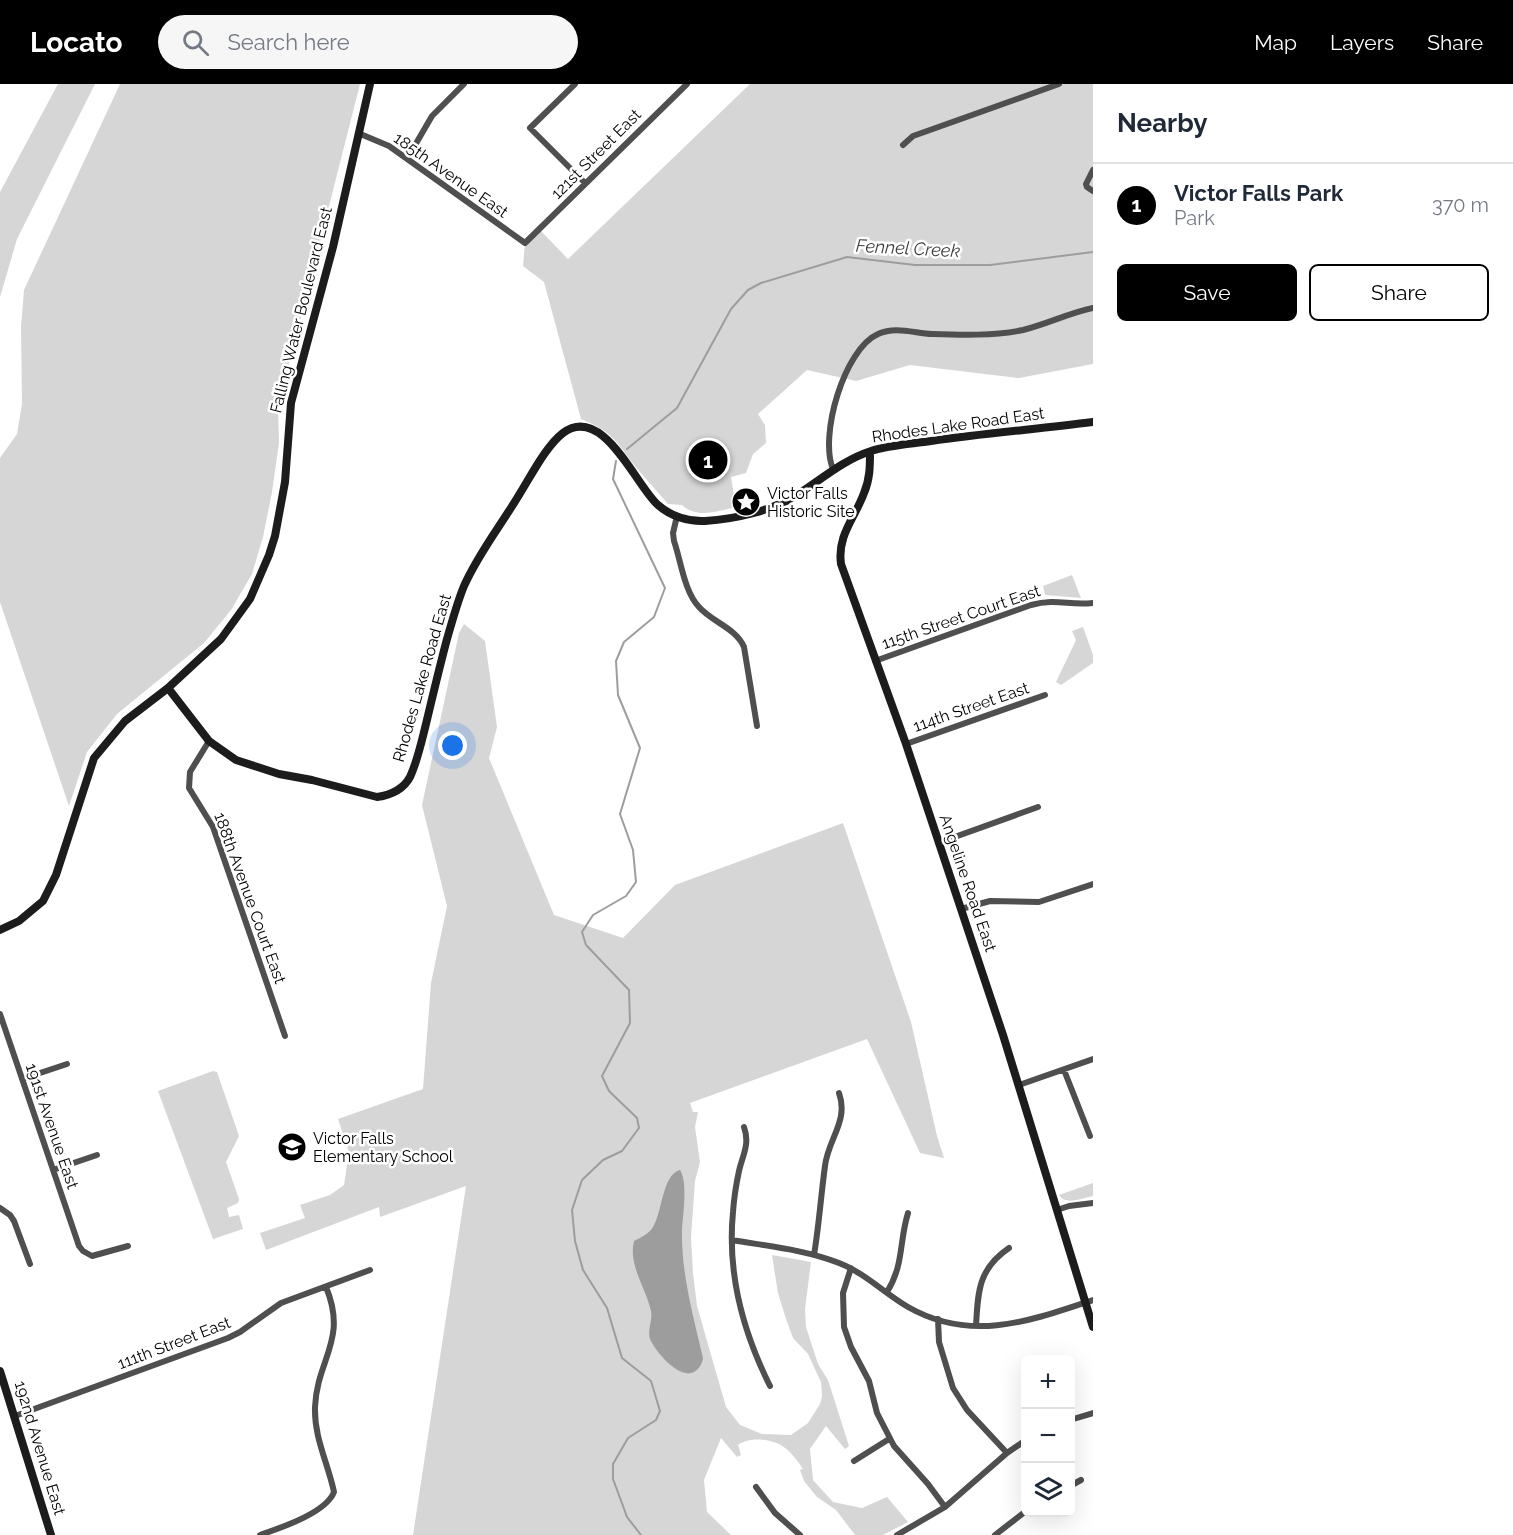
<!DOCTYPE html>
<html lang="en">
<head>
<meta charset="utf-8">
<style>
  body { margin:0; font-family:Raleway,sans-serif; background:#f6f6f7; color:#1f2937 }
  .controls { position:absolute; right:18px; bottom:18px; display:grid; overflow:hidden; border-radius:9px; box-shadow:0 6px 24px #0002 }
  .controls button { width:54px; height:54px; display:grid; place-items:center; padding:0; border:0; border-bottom:2px solid #e0e1e3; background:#fff; color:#1f2937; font:30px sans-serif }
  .you { position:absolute; left:453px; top:662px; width:21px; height:21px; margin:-15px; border:4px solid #fff; border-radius:50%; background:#1a73e8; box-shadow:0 0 0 9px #1a73e833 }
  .badge { display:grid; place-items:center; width:39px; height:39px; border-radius:50%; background:#000; color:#fff; font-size:20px; font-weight:700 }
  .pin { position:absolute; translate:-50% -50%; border:3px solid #fff; box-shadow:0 2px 6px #0006 }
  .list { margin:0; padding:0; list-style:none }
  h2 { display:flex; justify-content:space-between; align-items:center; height:78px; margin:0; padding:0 24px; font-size:26px }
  h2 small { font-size:20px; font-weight:400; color:#747a83 }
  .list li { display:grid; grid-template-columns:39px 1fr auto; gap:18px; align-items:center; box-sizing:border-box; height:84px; padding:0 24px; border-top:2px solid #e0e1e3 }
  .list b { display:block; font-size:22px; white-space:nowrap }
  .list p { margin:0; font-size:20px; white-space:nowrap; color:#747a83 }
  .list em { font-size:20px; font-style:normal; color:#747a83 }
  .actions { display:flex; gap:12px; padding:18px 24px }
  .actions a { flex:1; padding:14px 0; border:2px solid #000; border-radius:9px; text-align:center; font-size:21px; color:#000 }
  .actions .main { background:#000; color:#fff }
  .icon { flex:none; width:33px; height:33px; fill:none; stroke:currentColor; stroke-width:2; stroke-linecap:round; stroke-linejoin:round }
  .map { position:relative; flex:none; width:1093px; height:1451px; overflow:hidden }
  header { display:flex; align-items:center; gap:36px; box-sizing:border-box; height:84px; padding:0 30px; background:#000; color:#fff }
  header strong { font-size:28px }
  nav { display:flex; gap:33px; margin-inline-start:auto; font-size:21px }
  .search { width:420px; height:54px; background:#f6f6f7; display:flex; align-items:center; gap:15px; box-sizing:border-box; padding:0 21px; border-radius:33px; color:#747a83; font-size:22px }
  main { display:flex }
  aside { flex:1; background:#fff }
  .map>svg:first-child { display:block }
</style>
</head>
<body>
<header>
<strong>Locato</strong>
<div class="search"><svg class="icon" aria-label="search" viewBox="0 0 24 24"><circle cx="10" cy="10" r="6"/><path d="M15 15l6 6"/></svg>Search here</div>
<nav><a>Map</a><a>Layers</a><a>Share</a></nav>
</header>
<main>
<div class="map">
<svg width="1093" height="1451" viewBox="0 0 1093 1451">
  <rect width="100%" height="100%" fill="#fff"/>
  <path fill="#d6d6d6" d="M58,0H95L17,155L0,213V108Z
    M120,0H360L278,323L279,359L272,408L263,453L252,490L231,526L204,559L117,630L87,668L69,722L0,518V374L17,350L22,320L21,243L24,206Z
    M750,0H1093V280L1019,294L910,281L856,297L807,286L758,330L765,341L766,359L753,370L746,389L731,393L736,423C719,427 696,435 682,421L668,420C659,409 649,399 640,388C616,360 618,350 581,335L544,198L523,182L525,159L539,145L568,175Z
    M1072,491L1081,514L1045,511L1043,502Z
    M464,540L485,557L497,643L489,674L554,831L623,854L675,801L843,739L911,938L937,1052L944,1074L920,1069L867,955L690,1019L693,1028H698L695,1043L700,1078L695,1097L691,1153L693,1189L697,1222L726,1323L740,1341L762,1350L791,1351L808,1339L820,1320L822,1312L821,1298L808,1270L793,1254L786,1235L778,1209L772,1171L811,1178L805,1225L806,1243L818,1280L828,1296L849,1362L845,1365L826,1342L810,1365L813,1396L833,1418L862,1424L887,1413L908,1438L883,1451H855L836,1426L817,1413L804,1397L800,1386L803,1385C797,1376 789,1365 779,1360C768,1355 749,1353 738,1361L741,1371L737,1373L721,1354L704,1396L707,1428L731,1451H413L466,1102L380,1133L379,1123L266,1166L260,1149L305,1134L300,1121L330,1111L344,1101L349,1068L338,1035L423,1005L431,899L447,822L422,721L459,549Z
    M1083,543L1093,571V579L1061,601L1056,598L1076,556L1072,547Z
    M213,987L217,988L239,1052L226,1078L239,1115L238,1119L227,1124L229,1133L239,1131L243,1145L213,1155L158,1007Z
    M1093,1099V1112C1082,1114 1066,1122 1059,1111Z"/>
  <path fill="#9d9d9d" d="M680,1086C688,1098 683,1130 682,1145C681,1189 693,1231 703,1274C702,1280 699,1285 694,1288C679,1296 655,1267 650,1255C647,1246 653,1236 651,1227C646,1204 628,1181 634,1157C640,1154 646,1151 651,1146C663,1131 661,1091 680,1086Z"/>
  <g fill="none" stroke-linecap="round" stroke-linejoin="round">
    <path stroke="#9d9d9d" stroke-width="2" d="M627,365L677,324L731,225L748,206L761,199L847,173L915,181H990L1093,168
      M616,377L613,395L665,504L654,533L624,558L616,577L618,611L640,664L620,730L633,766L636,798L626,812L593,831L582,848L586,861L629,906L630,939L602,992L609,1007L637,1034L639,1044L622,1067L603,1076L582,1096L572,1126L575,1157L583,1186L607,1224L622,1274L651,1297L660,1327L656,1336L628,1354L613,1380V1395L627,1433L641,1451"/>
    <path stroke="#4f4f4f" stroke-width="6" d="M575,0L530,44L585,99
      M358,49L389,62L525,159L687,0
      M903,61L913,52L930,46L1059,0
      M407,75L432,32L464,0
      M1093,86L1086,100L1087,103L1093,107
      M833,385C819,352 844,265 878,250C895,242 914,249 932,250C961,251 994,252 1023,246C1047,240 1069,229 1093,224
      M677,432L673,449L674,457C681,477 684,507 699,523C712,538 736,544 744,563L757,642
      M875,577L1031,521C1057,514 1069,522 1093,519
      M209,657L190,688L189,704L213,743L285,952
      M906,660L1045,611
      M938,759L1038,723
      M961,825L990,817L1039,818L1093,800
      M0,930L79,1162L83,1167L92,1172L128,1162
      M1064,986L1090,1052
      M22,995L67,980
      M1019,1001L1093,975
      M744,1043C750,1060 743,1070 739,1087C736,1101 734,1114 733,1128C727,1189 743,1248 770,1302
      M53,1086L97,1071
      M0,1124L10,1131L14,1137L30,1180
      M1057,1126L1069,1122L1093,1119
      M732,1156C767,1162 806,1166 839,1179C865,1189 884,1209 908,1223C971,1259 1030,1237 1093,1216
      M814,1171C819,1141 821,1111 825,1082C828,1055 849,1037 839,1009
      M851,1184L843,1209L844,1243L851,1263L869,1297L877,1329L894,1362L928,1400L945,1423
      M887,1208C904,1181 899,1158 908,1129
      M938,1235L939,1258L953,1304L967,1326L1007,1369
      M976,1242C978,1208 978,1185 1009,1164
      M15,1332L228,1254L240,1248L281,1219L370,1186
      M1070,1336L1093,1329
      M854,1377L889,1355
      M1070,1402L1081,1396
      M756,1403L775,1429L800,1451
      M260,1451C280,1444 326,1429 334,1408C328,1379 314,1354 315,1323C317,1275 348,1256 326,1203
      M897,1451L945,1423L1007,1369L1026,1356
      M995,1451L1026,1427"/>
    <path stroke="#1c1c1c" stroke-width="8" d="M870,368C870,382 870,395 864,409C855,434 837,451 841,480L906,660L1003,951L1093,1243
      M168,604L209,657L236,676L279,690L312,696L377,713C391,711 403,706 410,693C417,678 421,660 425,644C432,615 439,585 447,555C452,538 457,519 464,502C478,470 501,441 519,411C531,392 546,362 563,349C603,319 636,402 658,421C670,432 689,438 705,437C736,435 771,427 797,411C822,395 843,376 871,367C890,361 911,360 931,357C985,349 1039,345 1093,338
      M0,846L19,837L43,817L56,791L94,674L125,637L168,604L221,555L250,515L269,471L275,452L285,398L291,319L333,163L370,0
      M0,1287L51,1451"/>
  </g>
  <defs>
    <g id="sight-disc" transform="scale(1.5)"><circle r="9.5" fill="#000" stroke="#fff"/><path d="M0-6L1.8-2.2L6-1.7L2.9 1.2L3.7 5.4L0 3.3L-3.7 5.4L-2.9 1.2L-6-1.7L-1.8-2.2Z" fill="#fff"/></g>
    <g id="school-disc" transform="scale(1.5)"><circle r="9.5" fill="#000" stroke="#fff"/><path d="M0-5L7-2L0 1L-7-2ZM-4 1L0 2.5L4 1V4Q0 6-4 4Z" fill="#fff"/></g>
  </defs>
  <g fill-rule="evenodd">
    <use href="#sight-disc" x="746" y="418"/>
    <use href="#school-disc" x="292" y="1063"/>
  </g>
  <g text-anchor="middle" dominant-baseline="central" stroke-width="5" stroke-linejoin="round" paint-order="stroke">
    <g font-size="16" fill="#000" stroke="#fff">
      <text transform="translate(596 70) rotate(-45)">121st Street East</text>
      <text transform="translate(451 91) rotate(35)">185th Avenue East</text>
      <text transform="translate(301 226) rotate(-76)">Falling Water Boulevard East</text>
      <text transform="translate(958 341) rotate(-8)">Rhodes Lake Road East</text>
      <text transform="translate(961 533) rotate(-19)">115th Street Court East</text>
      <text transform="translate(422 594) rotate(-74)">Rhodes Lake Road East</text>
      <text transform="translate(971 623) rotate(-19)">114th Street East</text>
      <text transform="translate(968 799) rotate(71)">Angeline Road East</text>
      <text transform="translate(250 814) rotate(70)">188th Avenue Court East</text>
      <text transform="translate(52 1042) rotate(71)">191st Avenue East</text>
      <text transform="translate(174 1259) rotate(-21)">111th Street East</text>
      <text transform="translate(40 1364) rotate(73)">192nd Avenue East</text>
    </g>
    <g font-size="16" fill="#000" stroke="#fff" text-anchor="start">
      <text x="767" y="409">Victor Falls<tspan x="767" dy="18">Historic Site</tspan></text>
      <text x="313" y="1054">Victor Falls<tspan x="313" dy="18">Elementary School</tspan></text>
    </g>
    <g font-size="18" font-style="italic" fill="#3e3e3e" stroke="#fff">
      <text transform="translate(908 164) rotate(3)">Fennel Creek</text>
    </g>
  </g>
</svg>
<div class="controls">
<button>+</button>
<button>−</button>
<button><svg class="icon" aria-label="layers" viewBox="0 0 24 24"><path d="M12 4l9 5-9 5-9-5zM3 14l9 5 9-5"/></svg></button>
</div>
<div class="you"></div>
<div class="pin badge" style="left:708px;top:376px">1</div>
</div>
<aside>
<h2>Nearby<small></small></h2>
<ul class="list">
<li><span class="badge">1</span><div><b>Victor Falls Park</b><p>Park</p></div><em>370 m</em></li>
</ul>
<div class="actions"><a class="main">Save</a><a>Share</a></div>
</aside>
</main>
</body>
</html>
